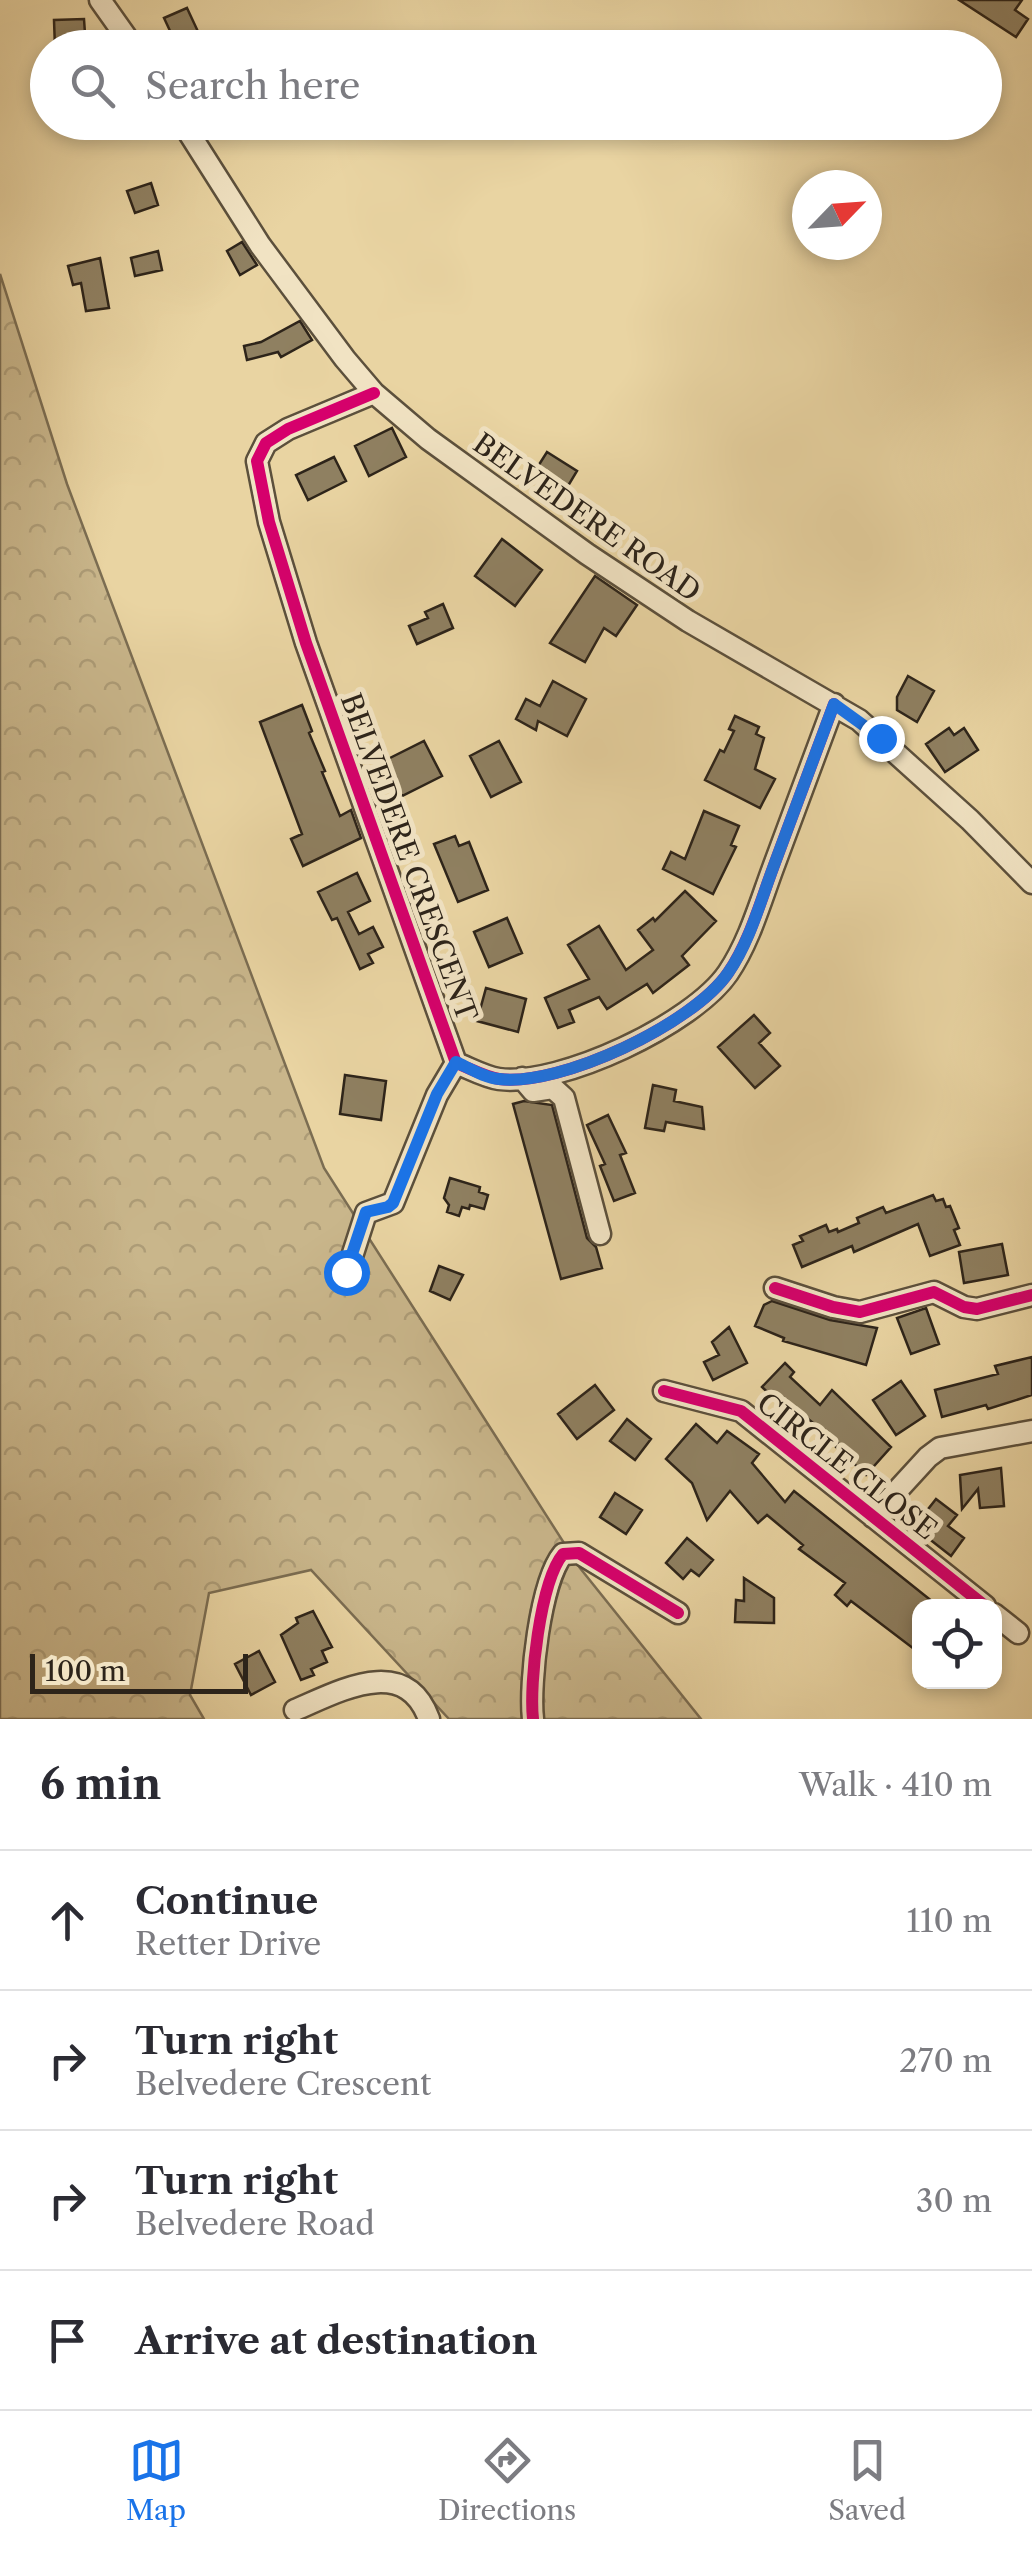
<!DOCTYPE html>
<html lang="en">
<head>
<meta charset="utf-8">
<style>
  body { margin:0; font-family:"Libre Caslon Text",serif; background:#f2f2f3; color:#2b2b33 }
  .controls { position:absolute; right:30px; bottom:30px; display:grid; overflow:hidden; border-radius:20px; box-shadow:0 5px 15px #0003 }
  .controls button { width:90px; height:90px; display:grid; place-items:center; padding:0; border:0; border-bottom:2px solid #e1e1e2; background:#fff; color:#2b2b33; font:50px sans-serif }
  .compass { position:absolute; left:792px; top:170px; width:90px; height:90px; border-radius:50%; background:#fff; box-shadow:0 5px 15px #0003; rotate:65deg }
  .scale { position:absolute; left:30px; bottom:25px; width:218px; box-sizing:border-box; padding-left:10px; border:5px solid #2d241a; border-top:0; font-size:28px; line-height:35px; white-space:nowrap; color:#2d241a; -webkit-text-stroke:8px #f1e3c3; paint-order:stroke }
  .stop { position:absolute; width:30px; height:30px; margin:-22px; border:8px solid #1a73e8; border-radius:50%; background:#fff }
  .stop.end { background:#1a73e8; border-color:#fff; box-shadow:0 2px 10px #0008 }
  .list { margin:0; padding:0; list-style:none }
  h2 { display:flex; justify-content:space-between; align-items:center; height:130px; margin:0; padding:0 40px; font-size:42px }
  h2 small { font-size:32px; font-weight:400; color:#7c7c81 }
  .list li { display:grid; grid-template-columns:65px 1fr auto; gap:30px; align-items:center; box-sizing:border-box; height:140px; padding:0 40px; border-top:2px solid #e1e1e2 }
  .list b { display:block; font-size:38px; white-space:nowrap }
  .list p { margin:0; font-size:32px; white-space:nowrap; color:#7c7c81 }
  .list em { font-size:32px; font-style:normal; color:#7c7c81 }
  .icon { flex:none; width:55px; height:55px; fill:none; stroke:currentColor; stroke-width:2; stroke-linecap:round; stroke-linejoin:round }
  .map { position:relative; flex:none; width:1032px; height:1719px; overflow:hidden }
  .search { position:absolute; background:#fff; box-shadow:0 5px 15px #0003; left:30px; right:30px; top:30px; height:110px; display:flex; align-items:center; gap:25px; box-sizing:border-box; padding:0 35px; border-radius:55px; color:#7c7c81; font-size:38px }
  .sheet { height:690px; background:#fff }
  nav { display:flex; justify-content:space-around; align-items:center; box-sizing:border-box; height:140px; border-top:2px solid #e1e1e2; background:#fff; font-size:28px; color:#7c7c81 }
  nav a { display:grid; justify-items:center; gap:5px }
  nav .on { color:#1a73e8 }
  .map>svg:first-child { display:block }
</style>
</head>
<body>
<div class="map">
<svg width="1032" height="1719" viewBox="0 0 1032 1719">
  <defs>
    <pattern id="forest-crowns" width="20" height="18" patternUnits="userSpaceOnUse" patternTransform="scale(2.5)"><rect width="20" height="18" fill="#c9b68b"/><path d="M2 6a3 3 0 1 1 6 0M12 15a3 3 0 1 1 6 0" fill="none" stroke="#ad9c77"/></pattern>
  </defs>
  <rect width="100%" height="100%" fill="#e9d4a2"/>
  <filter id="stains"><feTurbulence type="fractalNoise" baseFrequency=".002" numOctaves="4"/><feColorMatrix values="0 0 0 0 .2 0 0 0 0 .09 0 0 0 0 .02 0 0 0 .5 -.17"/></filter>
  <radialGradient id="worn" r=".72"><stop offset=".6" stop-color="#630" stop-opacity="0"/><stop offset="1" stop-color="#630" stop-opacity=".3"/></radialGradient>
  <path fill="url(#forest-crowns)" stroke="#7b6d52" stroke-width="2.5" d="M0,274L67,484L324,1168L580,1568L701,1719H449L311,1570L209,1593L190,1695L204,1719H0Z"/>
  <path fill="#8f8061" stroke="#2d241a" stroke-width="2.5" d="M959,0H1022L1015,10L1028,19L1016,37Z
    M187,8L201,38L178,48L164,18Z
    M84,19L86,48H55L54,20Z
    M151,183L158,205L135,213L127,191Z
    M242,242L257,265L240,275L227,251Z
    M158,251L162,270L135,276L131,258Z
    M100,258L109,308L86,311L81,283L73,285L68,266Z
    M300,321L312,340L281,357L278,352L247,360L244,346L261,342Z
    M392,428L406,457L369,476L355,446Z
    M547,452L577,471L565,491L535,471Z
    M334,457L346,481L308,500L296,475Z
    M502,539L542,570L515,606L475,576Z
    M595,576L637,605L616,636L604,628L585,662L550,643Z
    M443,604L453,628L417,644L409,626L428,618L425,612Z
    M908,676L934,691L917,722L897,710V697Z
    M553,681L586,699L567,736L538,721L536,730L516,719L526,699L540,706Z
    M302,705L312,731L309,733L325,771L322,772L340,816L351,810L361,838L303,866L291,839L302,834L260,722Z
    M735,716L759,727L756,734L764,738L755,769L775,779L760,808L705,780L720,750L724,752L734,731L729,729Z
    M949,728L954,735L964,728L978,750L945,772L926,744Z
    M424,741L442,776L402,796L384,761Z
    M499,741L521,782L491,797L470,756Z
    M704,811L739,826L731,845L736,847L713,894L663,869L671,852L685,859Z
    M455,836L459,846L469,842L488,890L458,902L434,844Z
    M357,873L370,901L348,912L359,934L373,927L383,947L368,954L373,963L360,969L337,918L332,920L318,892Z
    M685,891L716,921L682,956L689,965L653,993L647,984L607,1009L599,997L569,1010L574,1022L558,1028L545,998L589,979L568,945L599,926L626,970L653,950L638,930L653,918L655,921Z
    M507,918L522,953L489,967L474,932Z
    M486,988L526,999L518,1032L477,1021Z
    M754,1015L770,1033L759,1043L780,1066L755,1088L718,1047Z
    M345,1075L386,1081L381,1120L340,1114Z
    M653,1085L676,1090L674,1101L702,1107L704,1129L666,1122L664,1131L645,1128Z
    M524,1101L552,1105L587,1238L596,1247L602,1268L561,1279L513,1104Z
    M608,1115L626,1153L620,1155L635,1193L614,1201L600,1166L605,1164L587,1125Z
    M450,1178L480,1187L479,1192L488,1195L484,1209L470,1205L469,1209L462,1207L459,1216L447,1212L449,1205L444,1198Z
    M933,1195L936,1201L943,1199L946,1207L950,1206L959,1228L954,1230L960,1245L930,1256L918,1224L854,1252L852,1246L802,1267L793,1245L803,1241L800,1236L826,1225L829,1232L837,1229L838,1232L859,1223L857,1218L883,1207L886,1213Z
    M1002,1244L1008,1275L964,1283L959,1252Z
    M439,1266L463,1275L450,1300L430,1291Z
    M772,1301L830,1320L877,1328L866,1365L783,1341L784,1338L755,1326L764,1305Z
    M926,1308L939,1344L911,1354L897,1318Z
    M729,1327L747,1363L713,1380L704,1362L719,1355L712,1342Z
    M1032,1357V1395L988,1409L986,1405L942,1417L935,1390L998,1374L995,1366Z
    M785,1363L794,1372L790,1377L820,1405L832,1390L891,1447L866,1475L836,1447L839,1444L791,1405L786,1410L762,1387Z
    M901,1381L925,1416L896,1435L873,1400Z
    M595,1385L614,1410L577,1439L558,1414Z
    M627,1419L651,1439L635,1460L610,1441Z
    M696,1424L717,1443L727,1431L759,1454L752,1463L785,1502L794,1491L938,1606H920V1644L914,1649L851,1601L847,1606L835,1595L845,1583L799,1549L803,1545L767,1515L758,1523L730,1491L707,1520L692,1483L666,1459Z
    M1001,1468L1004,1506L980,1508L978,1489L962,1509L960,1475Z
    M615,1493L642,1510L626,1534L600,1517Z
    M936,1499L957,1515L948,1526L964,1538L951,1556L914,1527Z
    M687,1538L713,1560L699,1576L691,1570L683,1579L666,1563Z
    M744,1578L774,1598V1623L735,1622L736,1600L744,1601Z
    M313,1611L332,1647L322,1651L327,1662L311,1669L314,1675L301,1680L281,1635L298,1623L296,1618Z
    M259,1651L275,1682L251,1695L235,1664Z"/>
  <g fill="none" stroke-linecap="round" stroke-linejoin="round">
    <g stroke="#5c503c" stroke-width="25">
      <path id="minor" d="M100,0L134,48
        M182,122L260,245L345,359L374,393L428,439L587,554L688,621L859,720L970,820L1032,883
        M374,393L288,429L266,443L257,461L269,522L306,643L456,1063C469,1068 485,1077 499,1079C560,1087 693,1024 728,973C749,942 760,903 773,868C793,814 813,759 834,704
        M522,1078L533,1091L553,1088L564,1098L600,1234
        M347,1272L366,1213L393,1203L437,1095L456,1063
        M775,1288L833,1307L860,1312L934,1292L964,1307L977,1309L1032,1295
        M664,1391L741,1411L985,1606
        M873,1517L928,1457L940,1448L1032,1431
        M994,1614L1018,1633
        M295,1710C338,1692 405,1653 429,1719
        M533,1719C529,1684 540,1582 563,1554L579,1553L678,1613"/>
    </g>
    <use href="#minor" stroke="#f1e3c3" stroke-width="20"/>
    <g stroke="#f1e3c3" stroke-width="19">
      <path id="cycleway" d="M374,393L288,429L266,443L257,461L269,522L306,643L456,1063C469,1068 485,1077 499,1079C560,1087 693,1024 728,973C749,942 760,903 773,868C793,814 813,759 834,704
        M775,1288L833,1307L860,1312L934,1292L964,1307L977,1309L1032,1295
        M664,1391L741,1411L985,1606
        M533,1719C529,1684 540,1582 563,1554L579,1553L678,1613"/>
    </g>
    <use href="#cycleway" stroke="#d6006c" stroke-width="12"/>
  </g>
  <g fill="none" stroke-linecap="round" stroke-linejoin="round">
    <path stroke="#1a73e8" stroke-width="12" d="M346,1272L366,1212L388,1207L393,1203L437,1094L456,1062C469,1068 485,1078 499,1079C560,1087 693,1024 728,973C749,943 760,903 773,868C793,814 813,759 834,704L881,738"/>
  </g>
  <g text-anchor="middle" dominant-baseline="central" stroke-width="10" stroke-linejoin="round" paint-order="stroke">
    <g font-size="28" fill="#2d241a" stroke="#f1e3c3">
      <text transform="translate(587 517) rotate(35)">BELVEDERE ROAD</text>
      <text transform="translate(409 857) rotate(70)">BELVEDERE CRESCENT</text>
      <text transform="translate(847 1466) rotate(38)">CIRCLE CLOSE</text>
    </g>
  </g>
  <rect width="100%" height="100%" filter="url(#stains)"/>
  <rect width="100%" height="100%" fill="url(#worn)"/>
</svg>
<div class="controls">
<button><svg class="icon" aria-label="locate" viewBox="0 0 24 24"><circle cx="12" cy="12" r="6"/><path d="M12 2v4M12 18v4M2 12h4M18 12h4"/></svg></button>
</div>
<svg class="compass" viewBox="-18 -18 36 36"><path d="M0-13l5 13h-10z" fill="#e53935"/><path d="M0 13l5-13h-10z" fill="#7c7c81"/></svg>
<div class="scale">100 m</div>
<div class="stop" style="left:346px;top:1272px"></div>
<div class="stop end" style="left:881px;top:738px"></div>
<div class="search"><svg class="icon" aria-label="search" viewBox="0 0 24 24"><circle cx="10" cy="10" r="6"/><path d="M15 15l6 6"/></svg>Search here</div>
</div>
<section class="sheet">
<h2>6 min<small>Walk · 410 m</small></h2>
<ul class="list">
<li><svg class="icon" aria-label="ahead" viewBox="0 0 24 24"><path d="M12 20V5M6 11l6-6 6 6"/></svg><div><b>Continue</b><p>Retter Drive</p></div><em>110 m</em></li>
<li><svg class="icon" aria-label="right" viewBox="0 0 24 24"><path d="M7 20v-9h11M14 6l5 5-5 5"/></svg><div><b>Turn right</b><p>Belvedere Crescent</p></div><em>270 m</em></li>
<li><svg class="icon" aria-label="right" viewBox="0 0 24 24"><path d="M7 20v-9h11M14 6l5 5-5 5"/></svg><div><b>Turn right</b><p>Belvedere Road</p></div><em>30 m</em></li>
<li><svg class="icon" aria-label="arrive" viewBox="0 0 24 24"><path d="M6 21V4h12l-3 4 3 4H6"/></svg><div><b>Arrive at destination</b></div></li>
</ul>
</section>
<nav>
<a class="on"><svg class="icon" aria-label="map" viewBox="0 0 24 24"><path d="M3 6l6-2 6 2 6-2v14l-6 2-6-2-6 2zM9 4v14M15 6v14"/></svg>Map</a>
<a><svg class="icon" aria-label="directions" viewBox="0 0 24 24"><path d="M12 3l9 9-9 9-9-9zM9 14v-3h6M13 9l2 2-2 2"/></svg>Directions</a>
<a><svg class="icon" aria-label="saved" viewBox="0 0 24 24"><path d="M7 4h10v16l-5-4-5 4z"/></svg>Saved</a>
</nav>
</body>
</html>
